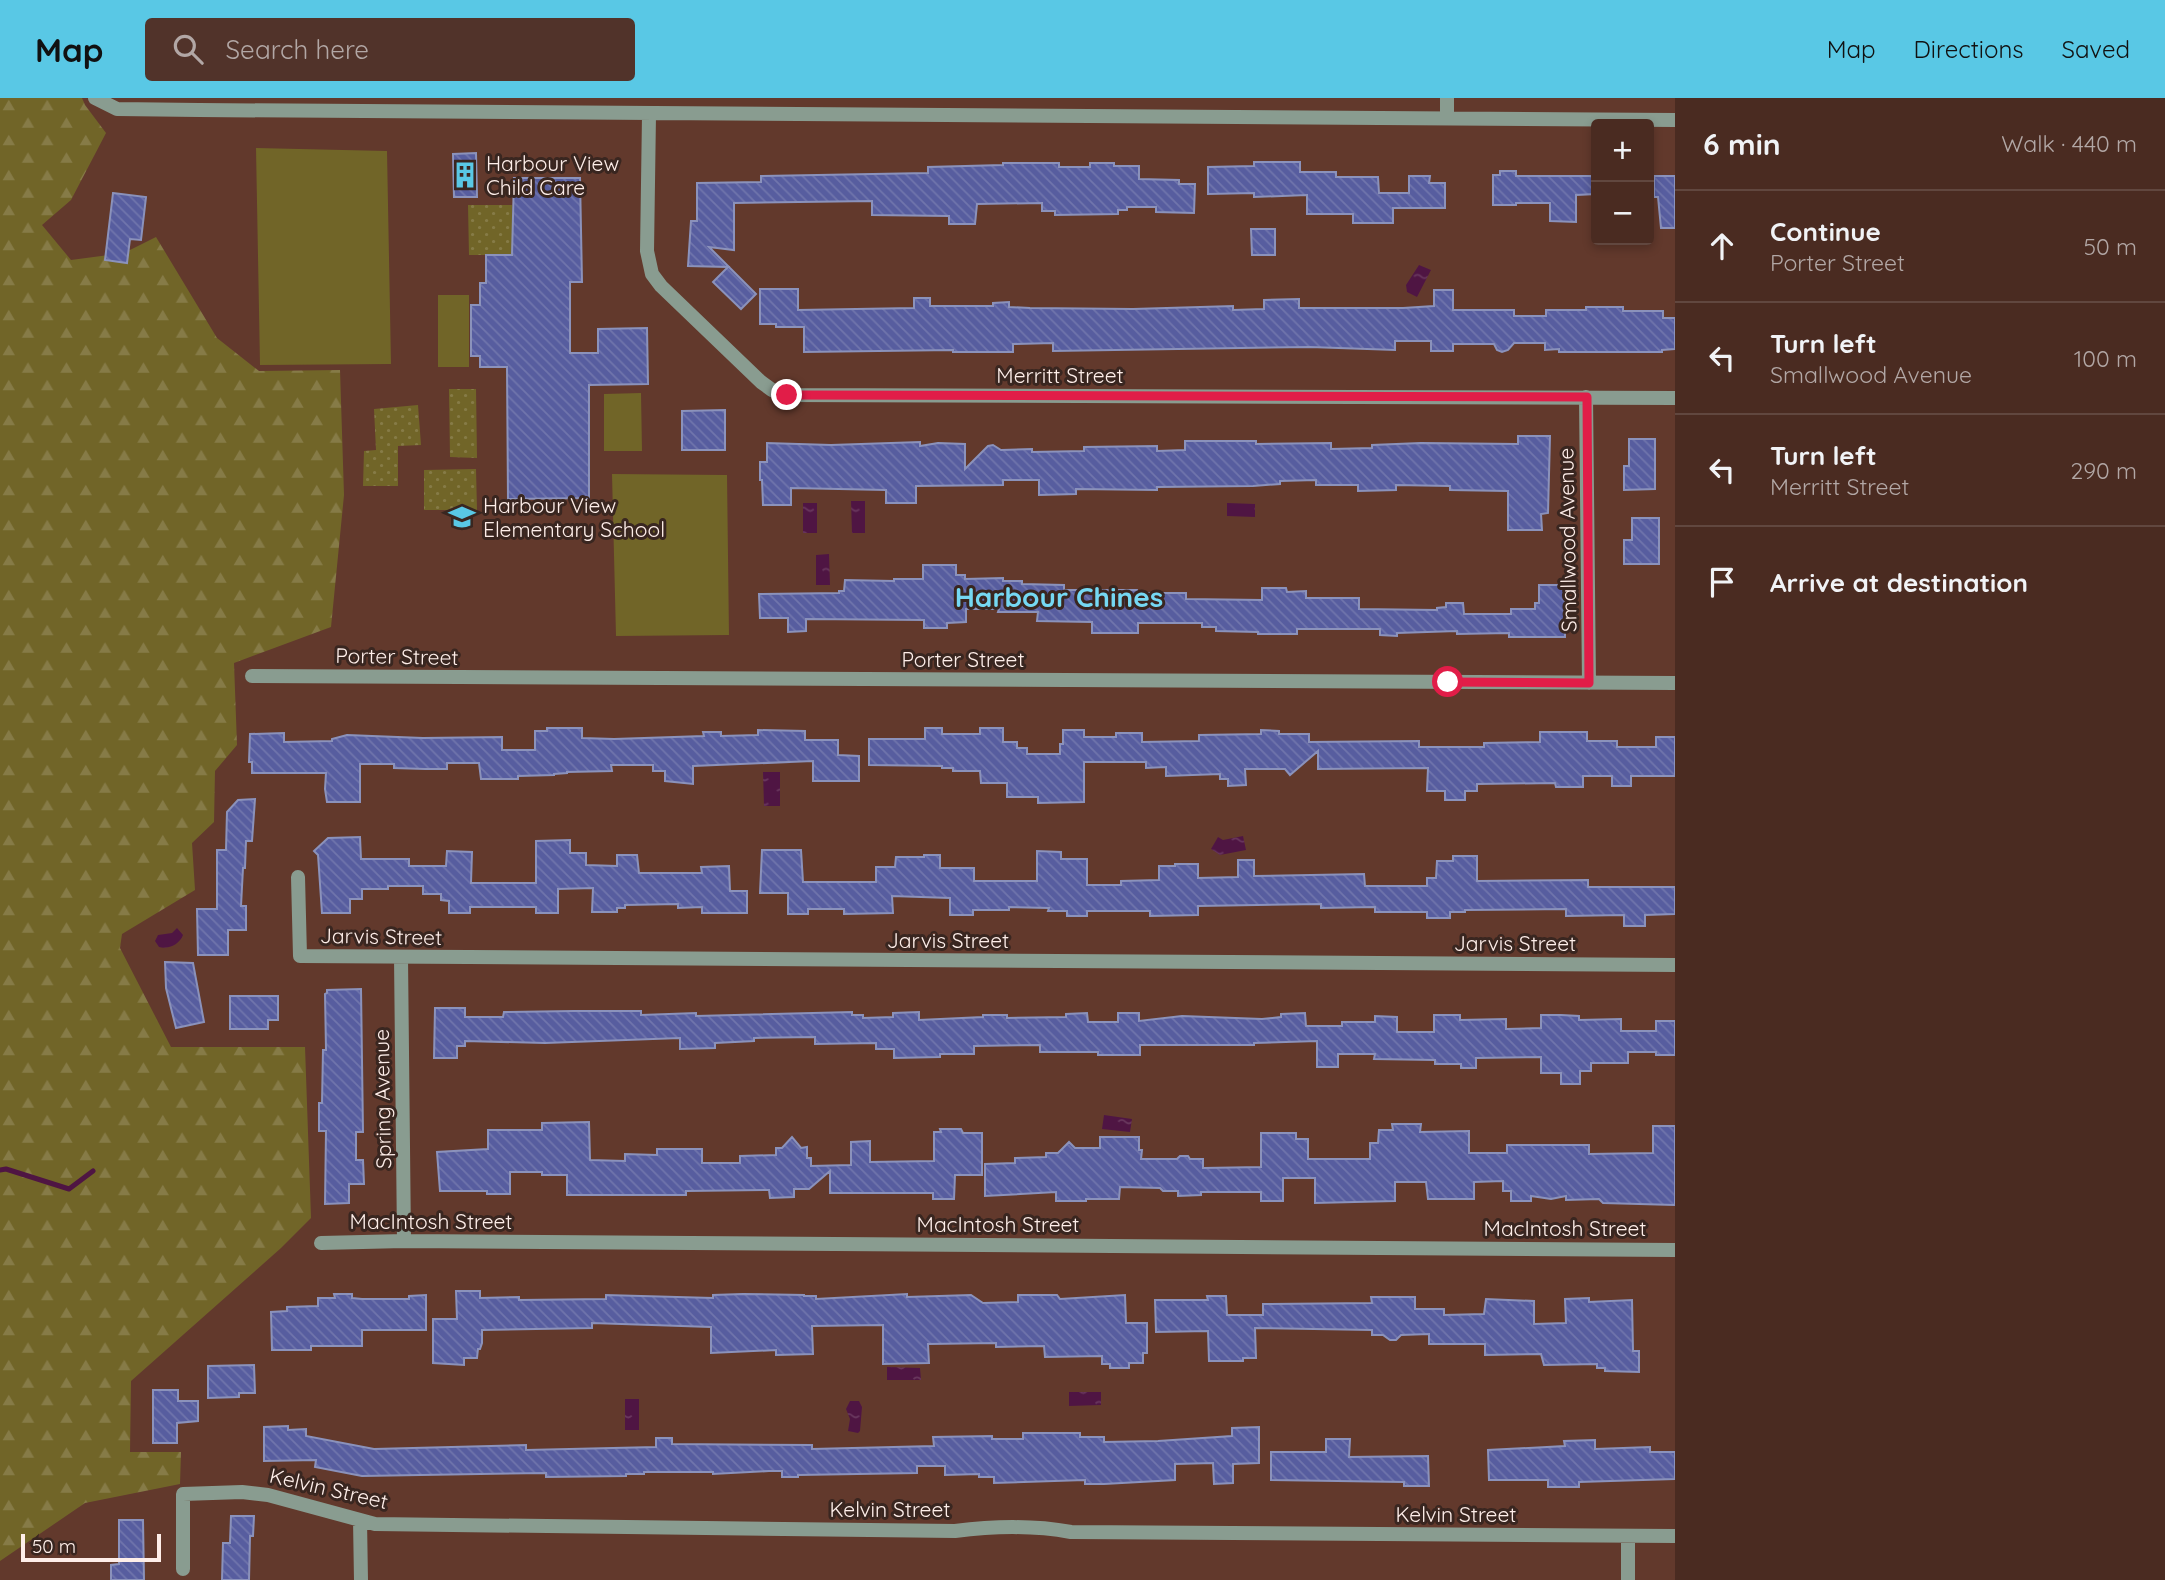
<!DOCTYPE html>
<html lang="en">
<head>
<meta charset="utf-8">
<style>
  body { margin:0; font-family:Quicksand,sans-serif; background:#51332a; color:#f1f3f6 }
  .controls { position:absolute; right:21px; top:21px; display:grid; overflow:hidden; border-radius:7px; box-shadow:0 4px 10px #0003 }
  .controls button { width:63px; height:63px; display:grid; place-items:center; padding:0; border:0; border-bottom:2px solid #61473f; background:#4a2b21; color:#f1f3f6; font:35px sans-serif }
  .scale { position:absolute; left:21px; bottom:18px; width:140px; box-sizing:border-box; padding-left:7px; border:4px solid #feeee9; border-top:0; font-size:19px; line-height:24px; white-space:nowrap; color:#feeee9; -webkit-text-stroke:5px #392620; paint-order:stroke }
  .stop { position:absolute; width:21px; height:21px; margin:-16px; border:5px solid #e11d48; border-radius:50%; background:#fff }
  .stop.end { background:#e11d48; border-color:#fff; box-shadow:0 2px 7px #0008 }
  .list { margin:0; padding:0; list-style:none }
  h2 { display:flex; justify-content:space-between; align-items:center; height:91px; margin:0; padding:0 28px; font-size:30px }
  h2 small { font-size:23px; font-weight:400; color:#b2a7a5 }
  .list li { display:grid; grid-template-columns:46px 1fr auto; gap:21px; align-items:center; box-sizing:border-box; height:112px; padding:0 28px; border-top:2px solid #61473f }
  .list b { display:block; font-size:26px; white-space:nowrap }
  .list p { margin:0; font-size:23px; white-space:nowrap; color:#b2a7a5 }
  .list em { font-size:23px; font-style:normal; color:#b2a7a5 }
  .icon { flex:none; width:38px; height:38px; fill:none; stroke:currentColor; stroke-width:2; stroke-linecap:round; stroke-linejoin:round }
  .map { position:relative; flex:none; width:1675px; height:1482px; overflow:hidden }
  header { display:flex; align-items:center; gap:42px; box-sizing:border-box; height:98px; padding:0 35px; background:#59c8e5; color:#111 }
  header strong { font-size:33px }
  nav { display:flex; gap:38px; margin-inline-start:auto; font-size:24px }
  .search { width:490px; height:63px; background:#51332a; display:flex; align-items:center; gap:18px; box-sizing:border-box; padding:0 24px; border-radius:7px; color:#b2a7a5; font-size:26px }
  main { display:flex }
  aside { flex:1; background:#4a2b21 }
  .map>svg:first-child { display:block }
</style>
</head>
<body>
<header>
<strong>Map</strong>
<div class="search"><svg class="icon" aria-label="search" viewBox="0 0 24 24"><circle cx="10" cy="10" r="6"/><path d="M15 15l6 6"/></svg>Search here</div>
<nav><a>Map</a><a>Directions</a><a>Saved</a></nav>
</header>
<main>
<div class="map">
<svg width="1675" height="1482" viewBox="0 0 1675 1482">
  <defs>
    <pattern id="grass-dots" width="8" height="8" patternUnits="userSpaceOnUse" patternTransform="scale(1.75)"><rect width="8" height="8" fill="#716528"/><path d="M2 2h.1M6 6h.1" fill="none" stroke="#867b47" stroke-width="1.8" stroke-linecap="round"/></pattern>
    <pattern id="forest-firs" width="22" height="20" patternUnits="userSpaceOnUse" patternTransform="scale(1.75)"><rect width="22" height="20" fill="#716528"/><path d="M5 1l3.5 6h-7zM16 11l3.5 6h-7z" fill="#867b47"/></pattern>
    <pattern id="water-ripples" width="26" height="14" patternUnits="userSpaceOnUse" patternTransform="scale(1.75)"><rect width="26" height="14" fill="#4f1543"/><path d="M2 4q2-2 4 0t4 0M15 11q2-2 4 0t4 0" fill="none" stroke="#69375e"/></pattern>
    <pattern id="building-back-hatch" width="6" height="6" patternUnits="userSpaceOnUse" patternTransform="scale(1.75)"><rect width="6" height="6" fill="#575d9f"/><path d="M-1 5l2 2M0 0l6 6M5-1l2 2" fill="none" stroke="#7075ac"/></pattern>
  </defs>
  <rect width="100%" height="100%" fill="#62392c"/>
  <path fill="url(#grass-dots)" d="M468,107H512V157H469Z
    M449,291H476L477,360L450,359Z
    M418,307L421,347L398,348V388H363L364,353L376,352L374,311Z
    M476,371L477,412H424V372Z"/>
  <path fill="url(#forest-firs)" d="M0,0H82L85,7L106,35L71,102L42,127L71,162L124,155L156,139L217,240L259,273L340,272L344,397L331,529L234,565L237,647L215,673L214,724L192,745L195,792L122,836L120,850L171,949H305L311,1120L281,1150L131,1283L130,1354H181L180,1386L85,1405L0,1463Z"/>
  <path fill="#716528" d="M256,50L387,53L391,266L260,267Z
    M438,197H469V269H438Z
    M641,295L642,353H604V296Z
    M612,376L727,377L729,537L616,538Z"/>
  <path fill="url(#water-ripples)" d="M1419,167L1431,172L1417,199L1407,194L1406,187Z
    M851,403H865V435H852Z
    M803,405H817V435H803Z
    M1227,405L1255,406V419L1227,418Z
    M829,456L830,487H816V457Z
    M763,674H780V708H764Z
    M1243,738L1246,752L1220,757L1211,751L1218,739L1223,742Z
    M177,830L183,837C180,846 168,852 159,849L155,843L158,837L172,835Z
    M1104,1017L1132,1021L1130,1034L1102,1031Z
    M887,1269L920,1270L921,1282H887Z
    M1069,1294H1101V1307L1069,1308Z
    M625,1301H639V1332H625Z
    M850,1303H859L862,1309L860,1333L858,1335L848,1333L850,1321L846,1311Z"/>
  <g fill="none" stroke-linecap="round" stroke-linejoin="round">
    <path stroke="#4f1543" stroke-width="5" d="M0,1072L6,1071L69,1091L93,1073"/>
  </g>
  <path fill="url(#building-back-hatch)" stroke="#8b92bb" stroke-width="2" d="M476,55L477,99H454L453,56Z
    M1254,64H1300V74H1336V79H1378L1379,95H1409V78H1430L1429,85H1445V110H1393V125H1353V116H1307V97L1254,99V95L1208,96V69L1254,68Z
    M1003,65H1059V69H1090V65H1114V68H1139V81L1179,82V86H1195L1194,115L1156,114V109H1127V112H1118V116L1055,117V113H1042V105L977,106L975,126H949V118L872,117V103L734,105V152L709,149L756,196L741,211L713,184L728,169L688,168L691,123H697V85L761,84V78L928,75V69L1003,67Z
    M1500,73H1516V78H1596V96L1576,97V124L1550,123V105H1516V107H1493V77H1500Z
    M1654,78H1675V130H1661L1658,99H1654Z
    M514,80H580L582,184H570V255H598V231L647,230L648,286L589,287V400L508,401L507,269H480V258H471V207H480V185H486V157H512Z
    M113,95L146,99L141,142L130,141L127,165L105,162Z
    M1251,131H1275V157H1252Z
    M760,191H798V212L914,210V200H930V208H993V205L1009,204V209L1030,210L1133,211L1233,208V212L1264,211V202L1299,201V210H1403L1434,208V192H1453V212H1514V218H1546V212H1586V209H1623V213H1663V220H1675V251L1662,252V254H1559V251L1545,252V245H1514L1508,252L1502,254L1497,252L1494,246H1453V253H1431V243H1395V252L1310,249L1053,253V245L1013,246V254H953V252L804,254V229H776V226H760Z
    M725,312V352H682V313Z
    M1518,338H1550L1548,415L1541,416L1542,432H1508V393L1450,392V388L1396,387V392L1358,393V387H1316V382L1280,383V386L1253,388L1157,389V392L1076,391V396L1039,397V382H1003V387L916,388V405H886V392L791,390V407H763L762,382H760V364H767V345L831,347L920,344V348L938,345L965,346V371L988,348L993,347L1001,352L1032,351V354L1084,353V349L1157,348V353L1185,352V343H1256V346L1331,345V351L1372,350V347L1421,345L1518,346Z
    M1629,341H1655V391L1624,392V368H1629Z
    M1632,420H1659V466H1624V442H1632Z
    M923,467H956V477H965V481L1003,480V483H1022V486L1064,487V492H1137L1138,495H1186V501L1262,502V490H1286L1287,494L1306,493V500H1359V511L1437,512V510L1446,509V505H1463L1464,516H1511V511H1535V505H1539V487H1565V539H1509V535L1457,536V533L1397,535V538L1380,537V531H1297V536H1258V534L1216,533V529H1202V525H1138V535H1092V524L1037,523L1038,514H998L999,511H966V524L947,525V530H924V522L806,521V533L788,534V520H760L759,496L839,495V493H844L845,482L894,483V481H923Z
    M547,630H582V640L614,641L704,638L703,634H721V638L758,637V632L805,633V642H838V657L859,658V683H813V663L693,668V686L665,683V673H653V667H611L612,673L567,674V675L554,676V677L518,678V681H481L479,665H447V671H425L394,670V666H360V704H327L325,691L326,675H252V664H249L250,636L284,635V644L332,643V641L347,637L423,640L502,639V652H535V633H547Z
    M925,630H942V636H980V630H1003V644H1017V650H1027V656H1060V646H1063V632H1084V639H1116V635H1142V644L1199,643V637L1261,636V632L1279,633V636H1309V644L1419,643V649H1484V645L1540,644V634H1587V643H1617V649H1656V639H1675V678H1631V688H1612V678H1583V689H1556L1555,685L1477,686V693H1465V702H1445V693H1427L1428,670L1318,671V653L1290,677L1285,671H1245L1246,687L1228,688V681H1220V676L1166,678V669L1146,670V664H1084V704L1038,705V699H1007V685H981L980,673H953V670H942V668L869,667V641H925Z
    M255,701L252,743H246L245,770H243L241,808H246V832H228V857H198L197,811H217V752H226L227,714L238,702Z
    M360,739L361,761H409V768H446L447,753L472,754L471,785H536V743L570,742V755H586V767L617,768V757H637L639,775H702L701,769L729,768L730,793H747V815H702V809L678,810V806L625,807V810H617V814H592L593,790L558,791V815H536V809H470V815H449V803L441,802V796H423V788H388V791H362V801H350V815H322L318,757L314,753L328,740Z
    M762,752H801L803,784H876V769H895L896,759H924V757H940V770H974V783H1037V753L1061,754V761H1087V787H1121V783L1159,782V768H1175V766H1198V780L1238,779V762H1254V778L1364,776L1365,788H1427V780H1436L1437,763H1453V758H1477V783L1588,782V789H1675V816L1645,817V828H1624V817L1566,818V811L1465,812V814H1450V820H1427V814H1375V809L1321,810V806L1198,808V817L1150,818V813H1087V818H1067V813H1048L1049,810L1009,809V812H973V817H950V800L892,798L893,815L844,816V811H808V816H788V795H760Z
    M165,864L193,865L204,924L176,930L166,890Z
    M361,891L363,1034H356V1062H363L364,1086H349V1105L325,1106L326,1033H319V1005H322L323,952H326L325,896L327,895V892Z
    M230,898H278V922H268V931H230Z
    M435,910H465V919H503L504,914L574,913H641V917L696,915V918L852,914V917H863V920L893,919V915L919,914V922L983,919V917H1007V920L1066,919V916L1087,915L1088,924H1118V915H1139V923L1182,918L1262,921L1281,919V916L1305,915L1306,928H1342V924H1375V918L1397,919V934H1434V917H1460V922L1506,921V931L1541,930V917H1561L1579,918V922L1621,921V933H1656V923H1675V957H1656V954H1628V965H1591V973H1580V986H1561V975H1541V959L1476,960V970H1461V966H1435V962L1374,961L1375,956H1338V969H1317V943L1254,945V947H1140V957H1098V954H1040V947L974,948V956H940V959L894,960V951H876V945L815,946V939L754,940V943L715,945V950L680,951V940L545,945L465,943V948H457V960H434Z
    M589,1024L590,1062L625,1063V1056L657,1057V1051H702V1065H740V1058L776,1057V1050H782L792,1039L801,1050L807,1049V1060H811V1068L851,1067V1044L870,1043V1064L934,1063V1034H941L940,1031H961L963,1035H982V1077H955L954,1101H933V1095H830V1073L809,1091H794V1099L770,1100L769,1092L686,1093V1097H567V1077H542V1074H510V1096H487V1093H440L437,1054L488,1051V1032H542V1025Z
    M1392,1026H1421L1420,1034L1469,1033V1055H1507V1047H1589V1056L1653,1055V1028H1675V1107L1603,1105L1599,1101L1566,1102V1098L1551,1101L1531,1098V1103H1511V1093H1503V1083L1474,1084V1101H1428L1426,1084H1395V1103L1315,1105V1080H1283V1103H1261V1094H1201V1097L1178,1098V1093H1163L1160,1090L1120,1089L1119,1101H1086V1103H1056V1094L985,1098V1066L1015,1065V1060L1046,1059V1055H1058L1069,1044L1075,1050H1100V1039H1139V1052H1142L1141,1061H1177L1180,1058H1188L1190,1061H1203V1070L1261,1069V1035H1296V1041H1308V1061H1370V1045H1378L1379,1032H1393Z
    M456,1193H480V1200L519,1199V1202L606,1201V1197L713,1200V1197L743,1196L804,1197V1198H816V1201L907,1196V1199L971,1197L983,1205L1018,1204V1197H1057L1060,1201L1125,1197L1126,1225H1147V1255H1143V1265H1129V1270H1110V1266H1102V1258L1045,1259L1044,1248L996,1249V1245L928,1246L929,1265L883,1266V1227L812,1228L813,1256L776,1257V1252L711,1255V1229L592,1225V1230L482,1232V1245L480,1251H478L477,1260H464V1267L433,1265V1221H457Z
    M334,1196H352V1200L362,1201H409V1198L426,1197V1232H362V1248H311V1252H272L271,1214L287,1213V1209L318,1208V1200H335Z
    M1207,1198H1226L1227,1217H1263V1206L1372,1205L1371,1199H1415V1211H1444V1217L1484,1216L1486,1201L1534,1203V1226L1566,1225L1565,1201L1589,1200V1204L1632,1202L1633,1253H1639V1274L1605,1273V1270H1597V1266L1544,1267L1541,1256L1485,1257V1246H1429V1236L1401,1237L1396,1242H1390L1383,1237H1372V1232L1255,1230L1256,1260H1243V1263H1209L1208,1233L1156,1234L1155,1202H1208Z
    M254,1267L255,1295H239V1299L208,1300V1268Z
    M153,1292H178V1303H198V1323L177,1325V1345H153Z
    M288,1328V1332L306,1331V1338L374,1351L526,1347V1352L656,1349V1340H672V1346L812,1347V1351L934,1348L933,1339L992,1338V1341H1023V1335H1080V1339H1104V1344L1158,1343L1232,1338V1330L1259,1329V1365L1233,1366V1385L1214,1386L1213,1365L1175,1366V1382L1104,1386H1085V1382L994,1385V1379H979V1376L945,1377V1368H917V1375L798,1377V1379H782V1373H769L713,1376V1374H644V1376H626V1378L546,1379V1375L362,1378L315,1369L316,1362L264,1363V1329Z
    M1326,1341H1350L1349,1359L1428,1358L1429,1388H1404V1384L1271,1382V1354H1326Z
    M1595,1342V1351L1650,1349V1354H1675V1381L1579,1384V1389H1548V1382H1489L1488,1352L1565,1348L1564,1343Z
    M231,1418H254L253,1438H250L249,1482H222L223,1445H230Z
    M119,1422H143L144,1482H111V1467L119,1466Z"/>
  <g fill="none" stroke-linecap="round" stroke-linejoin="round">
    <path stroke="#899c90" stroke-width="14" d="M95,0L117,11L199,12L1675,22
      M1447,0V19
      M649,17L647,153L652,176L661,188L761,284L772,292L787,297L1675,300
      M1586,299L1589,585
      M252,578L1675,585
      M298,779L300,858L1675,867
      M401,859L404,1143
      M321,1145L404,1143L1675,1152
      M360,1422L361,1482
      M183,1471V1396L242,1394L268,1397L375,1426L955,1433C994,1428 1032,1427 1071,1434L1675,1438
      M1628,1482V1438"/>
  </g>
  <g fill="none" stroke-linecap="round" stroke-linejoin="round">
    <path stroke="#e11d48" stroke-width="9" d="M787,297L1587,299L1589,585L1448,584"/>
  </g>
  <defs>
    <g id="building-bare" transform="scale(2.1)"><path d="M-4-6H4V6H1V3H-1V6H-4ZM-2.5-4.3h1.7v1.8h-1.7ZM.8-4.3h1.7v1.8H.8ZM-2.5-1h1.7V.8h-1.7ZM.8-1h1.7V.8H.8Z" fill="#59c8e5" stroke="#392620" stroke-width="2.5" paint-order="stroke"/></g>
    <g id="school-bare" transform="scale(2.1)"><path d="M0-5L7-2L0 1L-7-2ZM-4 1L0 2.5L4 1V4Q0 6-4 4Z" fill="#59c8e5" stroke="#392620" stroke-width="2.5" paint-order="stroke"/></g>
  </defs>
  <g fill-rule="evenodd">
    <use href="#building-bare" x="465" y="77"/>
    <use href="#school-bare" x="462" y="419"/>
  </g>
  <g text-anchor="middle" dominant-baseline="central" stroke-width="6" stroke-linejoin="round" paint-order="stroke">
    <g font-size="21" fill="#feeee9" stroke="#392620" text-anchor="start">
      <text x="486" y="65">Harbour View<tspan x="486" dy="24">Child Care</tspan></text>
      <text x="483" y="407">Harbour View<tspan x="483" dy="24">Elementary School</tspan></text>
    </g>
    <g font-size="21" fill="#feeee9" stroke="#392620">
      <text x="1060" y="277">Merritt Street</text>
      <text transform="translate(1567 442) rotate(-91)">Smallwood Avenue</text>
      <text transform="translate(397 558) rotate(1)">Porter Street</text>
      <text x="963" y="561">Porter Street</text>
      <text transform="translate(381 838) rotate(1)">Jarvis Street</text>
      <text x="948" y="842">Jarvis Street</text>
      <text x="1515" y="845">Jarvis Street</text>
      <text transform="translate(382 1001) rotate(-91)">Spring Avenue</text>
      <text x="431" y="1123">MacIntosh Street</text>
      <text x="998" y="1126">MacIntosh Street</text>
      <text x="1565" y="1130">MacIntosh Street</text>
      <text transform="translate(329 1390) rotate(13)">Kelvin Street</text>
      <text x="890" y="1411">Kelvin Street</text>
      <text x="1456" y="1416">Kelvin Street</text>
    </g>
    <g font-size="28" font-weight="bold" fill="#75d8f3" stroke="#392620">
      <text x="1059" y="498">Harbour Chines</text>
    </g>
  </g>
</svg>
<div class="controls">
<button>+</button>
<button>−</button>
</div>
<div class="scale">50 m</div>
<div class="stop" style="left:1448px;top:584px"></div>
<div class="stop end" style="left:787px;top:297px"></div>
</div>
<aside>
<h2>6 min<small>Walk · 440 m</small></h2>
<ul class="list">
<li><svg class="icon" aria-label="ahead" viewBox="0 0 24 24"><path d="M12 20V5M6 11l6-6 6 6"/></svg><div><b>Continue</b><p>Porter Street</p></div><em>50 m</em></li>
<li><svg class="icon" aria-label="left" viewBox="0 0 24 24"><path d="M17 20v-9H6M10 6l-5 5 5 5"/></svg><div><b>Turn left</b><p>Smallwood Avenue</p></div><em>100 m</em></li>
<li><svg class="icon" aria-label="left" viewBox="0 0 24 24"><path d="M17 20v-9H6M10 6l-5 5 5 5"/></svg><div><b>Turn left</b><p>Merritt Street</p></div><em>290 m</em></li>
<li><svg class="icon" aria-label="arrive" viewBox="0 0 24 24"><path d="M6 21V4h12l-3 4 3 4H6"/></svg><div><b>Arrive at destination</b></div></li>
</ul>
</aside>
</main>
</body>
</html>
